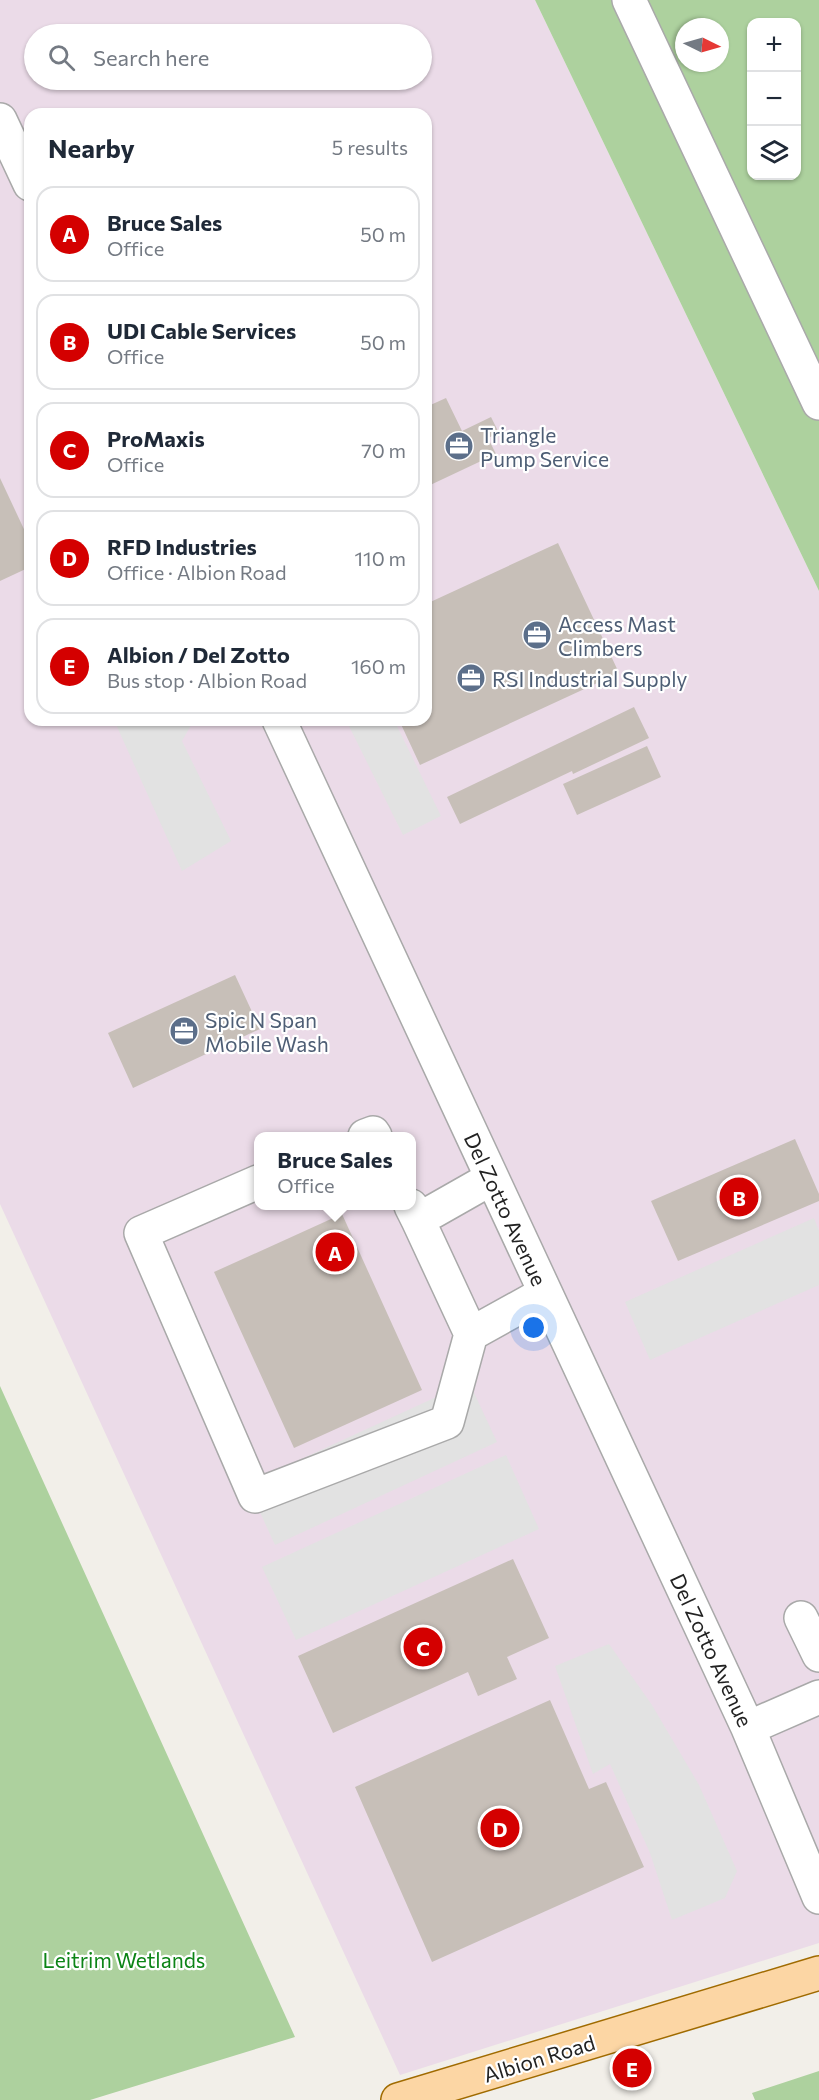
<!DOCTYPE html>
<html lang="en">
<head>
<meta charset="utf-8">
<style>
  body { margin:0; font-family:Commissioner,sans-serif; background:#f2f2f3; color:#1f2937 }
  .controls { position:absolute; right:18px; top:18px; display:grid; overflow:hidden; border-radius:12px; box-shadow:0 2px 4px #0004 }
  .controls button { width:54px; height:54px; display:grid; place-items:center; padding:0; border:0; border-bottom:2px solid #e0e1e3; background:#fff; color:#1f2937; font:30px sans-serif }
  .compass { position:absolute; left:675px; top:18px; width:54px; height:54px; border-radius:50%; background:#fff; box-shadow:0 2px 4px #0004; rotate:95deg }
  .you { position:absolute; left:534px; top:1328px; width:21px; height:21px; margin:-15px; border:4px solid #fff; border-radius:50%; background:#1a73e8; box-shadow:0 0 0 9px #1a73e833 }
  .badge { display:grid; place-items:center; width:39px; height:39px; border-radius:50%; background:#d40000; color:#fff; font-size:20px; font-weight:700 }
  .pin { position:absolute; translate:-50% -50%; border:3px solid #fff; box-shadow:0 2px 6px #0006 }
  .popup { position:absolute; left:254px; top:1132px; width:162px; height:78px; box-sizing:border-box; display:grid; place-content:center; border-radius:12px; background:#fff; filter:drop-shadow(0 2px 4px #0005); font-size:20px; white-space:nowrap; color:#747a83 }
  .popup b { font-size:22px; color:#1f2937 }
  .popup::after { content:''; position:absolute; left:50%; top:100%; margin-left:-12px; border:12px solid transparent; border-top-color:#fff }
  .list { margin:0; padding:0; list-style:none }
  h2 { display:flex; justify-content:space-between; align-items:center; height:78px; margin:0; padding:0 24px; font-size:26px }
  h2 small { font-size:20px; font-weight:400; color:#747a83 }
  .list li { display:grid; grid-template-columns:39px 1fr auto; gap:18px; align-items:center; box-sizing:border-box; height:96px; margin:0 12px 12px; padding:0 12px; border:2px solid #e0e1e3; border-radius:18px }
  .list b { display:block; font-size:22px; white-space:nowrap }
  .list p { margin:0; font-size:20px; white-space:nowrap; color:#747a83 }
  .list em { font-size:20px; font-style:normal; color:#747a83 }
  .icon { flex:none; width:33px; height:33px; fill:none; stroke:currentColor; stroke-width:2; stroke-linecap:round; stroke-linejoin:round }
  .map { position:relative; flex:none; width:819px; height:2100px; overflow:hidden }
  .search { position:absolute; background:#fff; box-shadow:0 2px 4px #0004; left:24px; top:24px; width:408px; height:66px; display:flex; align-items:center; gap:15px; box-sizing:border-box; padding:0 21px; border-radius:33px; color:#747a83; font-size:22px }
  .panel { position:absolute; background:#fff; box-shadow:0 2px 4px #0004; left:24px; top:108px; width:408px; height:618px; border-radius:18px }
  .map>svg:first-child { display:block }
</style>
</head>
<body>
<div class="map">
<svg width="819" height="2100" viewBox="0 0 819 2100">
  <rect width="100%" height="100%" fill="#f2efe9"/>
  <path fill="#ebdbe8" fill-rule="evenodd" d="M0,0H535L819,591V1943L400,2075L0,1204ZM34,34H422V80H34ZM30,114H426V720H30ZM258,1136H412V1206H258Z"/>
  <path fill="#add19e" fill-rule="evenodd" d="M535,0H819V591ZM752,22H796V176H752ZM684,27H720V63H684Z
    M0,1386L295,2037L90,2100H0Z
    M819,2071V2100H755L752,2093Z"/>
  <path fill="#e2e2e2" d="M114,720H194L182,741L231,841L182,871Z
    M346,720H394L441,816L403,835Z
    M814,1218L819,1231V1285L650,1360L625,1302Z
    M469,1382L497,1442L275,1545L247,1484Z
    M506,1455L539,1529L296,1640L262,1567Z
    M609,1644L652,1705L699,1785L737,1871L725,1898L672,1920L650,1853L610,1764L593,1774L555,1666Z"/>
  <path fill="#c7bfb8" d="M446,398L462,431L491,417L499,433L488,438L496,454L426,487V407Z
    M0,478L30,542V567L0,581Z
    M558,543L619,673L420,765L399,720H426V604Z
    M634,707L649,738L573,774L572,771L460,824L447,797Z
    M647,746L661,777L577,815L563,784Z
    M235,975L260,1029L133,1088L108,1033Z
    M795,1139L819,1194V1201L678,1261L651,1201Z
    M342,1214L422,1390L294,1448L214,1272Z
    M513,1559L549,1638L507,1657L517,1679L478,1696L468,1672L333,1733L298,1656Z
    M550,1700L589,1789L606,1782L644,1867L432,1962L355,1787Z"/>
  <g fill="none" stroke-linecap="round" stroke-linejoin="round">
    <g stroke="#a9a9a9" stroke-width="36">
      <path id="minor" d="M629,0L819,403
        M0,120L30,184
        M279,720L748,1728L819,1897
        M365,1136L373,1133L375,1136
        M258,1182L141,1233L255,1496L447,1422L471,1334L545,1293
        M411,1206L418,1220L492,1178
        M418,1220L471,1334
        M801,1618L819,1655
        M748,1728L819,1697"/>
    </g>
    <g stroke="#a06b00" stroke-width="36">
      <path id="major" d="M398,2100L819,1973"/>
    </g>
    <use href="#minor" stroke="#fff" stroke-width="33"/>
    <use href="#major" stroke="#fcd6a4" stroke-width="33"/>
  </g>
  <defs>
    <g id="office-disc" transform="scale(1.5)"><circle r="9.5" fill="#5c6f8a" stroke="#fff"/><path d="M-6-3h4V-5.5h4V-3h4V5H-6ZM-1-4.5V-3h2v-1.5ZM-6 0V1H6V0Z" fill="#fff"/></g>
  </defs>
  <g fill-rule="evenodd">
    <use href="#office-disc" x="459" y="446"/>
    <use href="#office-disc" x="537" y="635"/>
    <use href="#office-disc" x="471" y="678"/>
    <use href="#office-disc" x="184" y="1031"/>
  </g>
  <g text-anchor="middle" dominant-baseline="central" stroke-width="4.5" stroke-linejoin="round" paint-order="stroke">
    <g font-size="21" fill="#4e5e75" stroke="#fff" text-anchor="start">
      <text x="480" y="434">Triangle<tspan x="480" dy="24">Pump Service</tspan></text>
      <text x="558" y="623">Access Mast<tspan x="558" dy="24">Climbers</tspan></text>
      <text x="492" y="678">RSI Industrial Supply</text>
      <text x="205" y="1019">Spic N Span<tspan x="205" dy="24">Mobile Wash</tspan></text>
    </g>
    <g font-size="21" fill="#222" stroke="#fff">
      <text transform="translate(506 1209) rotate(65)">Del Zotto Avenue</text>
      <text transform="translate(712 1650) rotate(65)">Del Zotto Avenue</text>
      <text transform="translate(539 2058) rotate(-17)">Albion Road</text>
    </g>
    <g font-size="21" fill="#0c8416" stroke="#fff">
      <text x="124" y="1959">Leitrim Wetlands</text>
    </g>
  </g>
</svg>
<div class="controls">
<button>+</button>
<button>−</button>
<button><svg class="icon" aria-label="layers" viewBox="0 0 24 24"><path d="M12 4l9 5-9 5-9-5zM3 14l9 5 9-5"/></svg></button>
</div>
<svg class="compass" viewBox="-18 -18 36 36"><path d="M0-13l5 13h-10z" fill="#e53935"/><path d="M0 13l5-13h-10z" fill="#747a83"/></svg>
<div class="you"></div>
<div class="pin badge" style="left:335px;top:1252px">A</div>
<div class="popup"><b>Bruce Sales</b>Office</div>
<div class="pin badge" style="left:739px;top:1197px">B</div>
<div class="pin badge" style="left:423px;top:1647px">C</div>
<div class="pin badge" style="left:500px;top:1828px">D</div>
<div class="pin badge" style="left:632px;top:2068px">E</div>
<div class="search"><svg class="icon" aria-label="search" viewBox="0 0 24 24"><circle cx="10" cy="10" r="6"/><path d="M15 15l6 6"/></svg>Search here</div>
<section class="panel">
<h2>Nearby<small>5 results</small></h2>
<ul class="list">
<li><span class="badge">A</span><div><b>Bruce Sales</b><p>Office</p></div><em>50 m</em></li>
<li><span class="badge">B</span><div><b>UDI Cable Services</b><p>Office</p></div><em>50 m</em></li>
<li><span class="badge">C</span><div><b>ProMaxis</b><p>Office</p></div><em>70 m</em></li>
<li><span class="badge">D</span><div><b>RFD Industries</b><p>Office · Albion Road</p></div><em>110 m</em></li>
<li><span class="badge">E</span><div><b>Albion / Del Zotto</b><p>Bus stop · Albion Road</p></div><em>160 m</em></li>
</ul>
</section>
</div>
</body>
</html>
